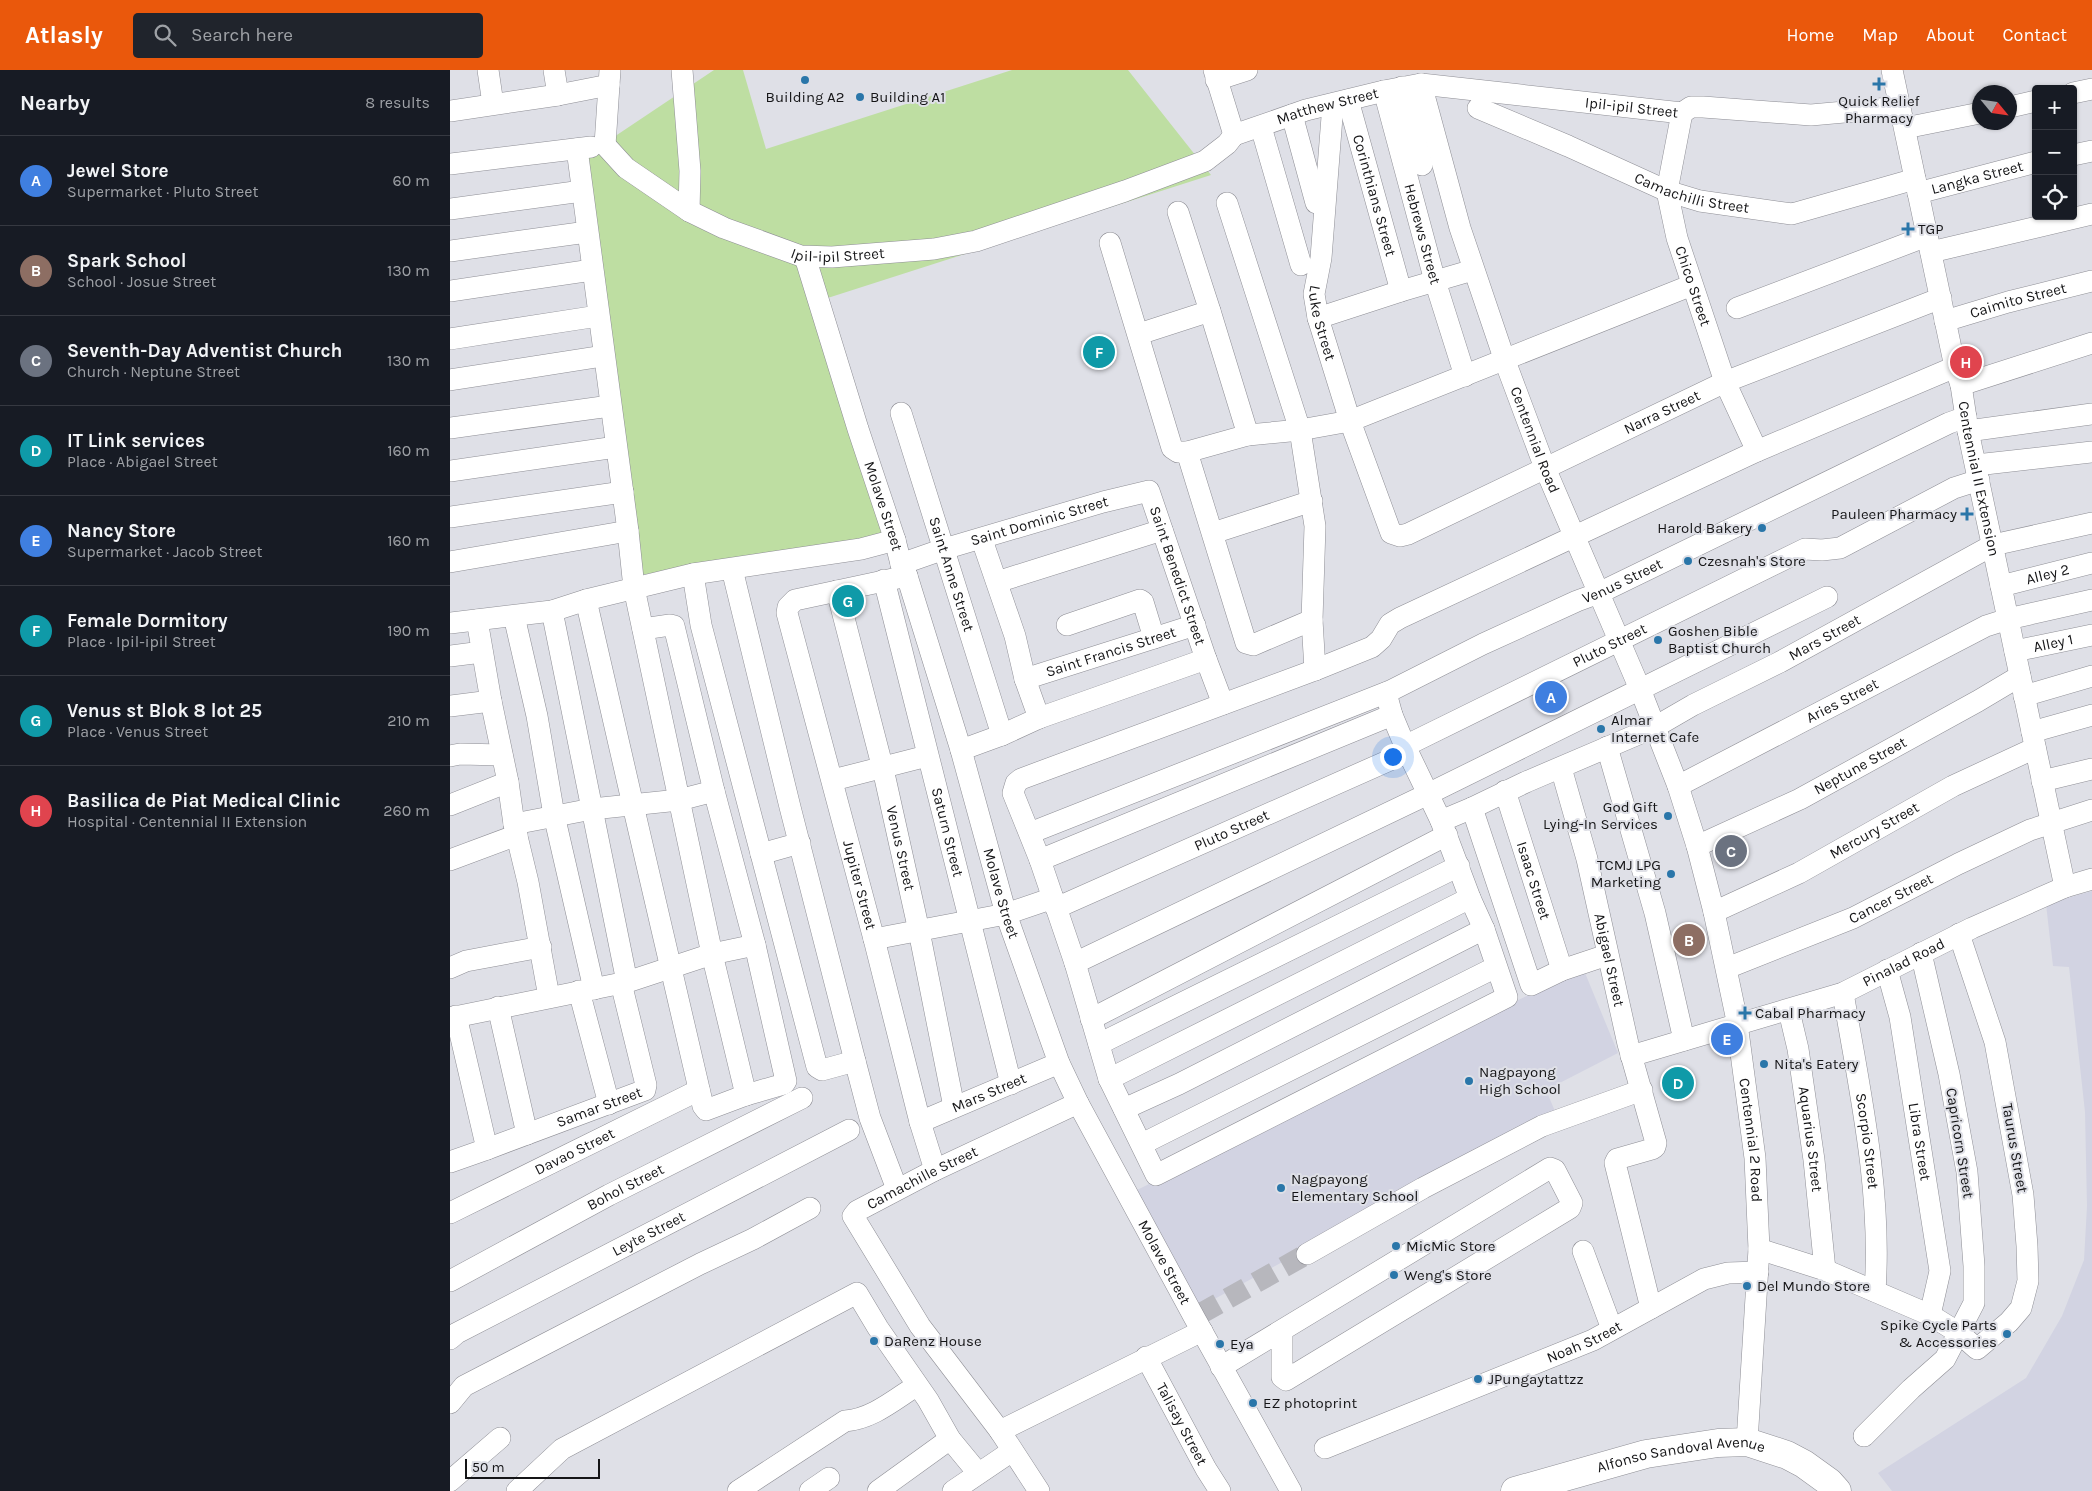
<!DOCTYPE html>
<html lang="en">
<head>
<meta charset="utf-8">
<style>
  body { margin:0; font-family:Karla,sans-serif; background:#20242c; color:#f1f3f6 }
  .controls { position:absolute; right:15px; top:15px; display:grid; overflow:hidden; border-radius:5px; box-shadow:0 1px 4px #0004 }
  .controls button { width:45px; height:45px; display:grid; place-items:center; padding:0; border:0; border-bottom:1px solid #363941; background:#171b24; color:#f1f3f6; font:25px sans-serif }
  .compass { position:absolute; left:1522px; top:15px; width:45px; height:45px; border-radius:50%; background:#171b24; box-shadow:0 1px 4px #0004; rotate:119deg }
  .scale { position:absolute; left:15px; bottom:12px; width:135px; box-sizing:border-box; padding-left:5px; border:2px solid #151517; border-top:0; font-size:14px; line-height:18px; white-space:nowrap; color:#151517; -webkit-text-stroke:4px #dfe0e7; paint-order:stroke }
  .you { position:absolute; left:942px; top:686px; width:18px; height:18px; margin:-12px; border:4px solid #fff; border-radius:50%; background:#1a73e8; box-shadow:0 0 0 8px #1a73e833 }
  .badge { display:grid; place-items:center; width:32px; height:32px; border-radius:50%; background:#ea580c; color:#fff; font-size:16px; font-weight:700 }
  .pin { position:absolute; translate:-50% -50%; border:2px solid #fff; box-shadow:0 1px 5px #0006 }
  .list { margin:0; padding:0; list-style:none }
  h2 { display:flex; justify-content:space-between; align-items:center; height:65px; margin:0; padding:0 20px; font-size:21px }
  h2 small { font-size:16px; font-weight:400; color:#9ea1a6 }
  .list li { display:grid; grid-template-columns:32px 1fr auto; gap:15px; align-items:center; box-sizing:border-box; height:90px; padding:0 20px; border-top:1px solid #363941 }
  .list b { display:block; font-size:19px; white-space:nowrap }
  .list p { margin:0; font-size:16px; white-space:nowrap; color:#9ea1a6 }
  .list em { font-size:16px; font-style:normal; color:#9ea1a6 }
  .icon { flex:none; width:28px; height:28px; fill:none; stroke:currentColor; stroke-width:2; stroke-linecap:round; stroke-linejoin:round }
  .map { position:relative; flex:none; width:1642px; height:1421px; overflow:hidden }
  header { display:flex; align-items:center; gap:30px; box-sizing:border-box; height:70px; padding:0 25px; background:#ea580c; color:#fff }
  header strong { font-size:24px }
  nav { display:flex; gap:28px; margin-inline-start:auto; font-size:18px }
  .search { width:350px; height:45px; background:#20242c; display:flex; align-items:center; gap:12px; box-sizing:border-box; padding:0 18px; border-radius:5px; color:#9ea1a6; font-size:19px }
  main { display:flex }
  aside { flex:1; background:#171b24 }
  .map>svg:first-child { display:block }
</style>
</head>
<body>
<header>
<strong>Atlasly</strong>
<div class="search"><svg class="icon" aria-label="search" viewBox="0 0 24 24"><circle cx="10" cy="10" r="6"/><path d="M15 15l6 6"/></svg>Search here</div>
<nav><a>Home</a><a>Map</a><a>About</a><a>Contact</a></nav>
</header>
<main>
<aside>
<h2>Nearby<small>8 results</small></h2>
<ul class="list">
<li><span class="badge" style="background:#3f7fe0">A</span><div><b>Jewel Store</b><p>Supermarket · Pluto Street</p></div><em>60 m</em></li>
<li><span class="badge" style="background:#8d6e63">B</span><div><b>Spark School</b><p>School · Josue Street</p></div><em>130 m</em></li>
<li><span class="badge" style="background:#6b7280">C</span><div><b>Seventh-Day Adventist Church</b><p>Church · Neptune Street</p></div><em>130 m</em></li>
<li><span class="badge" style="background:#0f9aa8">D</span><div><b>IT Link services</b><p>Place · Abigael Street</p></div><em>160 m</em></li>
<li><span class="badge" style="background:#3f7fe0">E</span><div><b>Nancy Store</b><p>Supermarket · Jacob Street</p></div><em>160 m</em></li>
<li><span class="badge" style="background:#0f9aa8">F</span><div><b>Female Dormitory</b><p>Place · Ipil-ipil Street</p></div><em>190 m</em></li>
<li><span class="badge" style="background:#0f9aa8">G</span><div><b>Venus st Blok 8 lot 25</b><p>Place · Venus Street</p></div><em>210 m</em></li>
<li><span class="badge" style="background:#e0444e">H</span><div><b>Basilica de Piat Medical Clinic</b><p>Hospital · Centennial II Extension</p></div><em>260 m</em></li>
</ul>
</aside>
<div class="map">
<svg width="1642" height="1421" viewBox="0 0 1642 1421">
  <rect width="100%" height="100%" fill="#dfe0e7"/>
  <path fill="#d2d3e2" d="M1642,821V1421H1442L1428,1403L1576,1308L1612,1246L1634,1190L1637,1136L1635,1042L1619,897L1603,896L1596,834Z
    M1133,898L1168,983L1096,1020L1107,1046L976,1114L746,1239L685,1121Z"/>
  <path fill="#bedea2" d="M264,0H293L316,79L562,0H678L761,105L359,234L440,466L190,505L137,85Z"/>
  <g fill="none" stroke-linecap="round" stroke-linejoin="round">
    <path stroke="#b7b7bd" stroke-width="21" stroke-dasharray="21 11" stroke-linecap="butt" d="M750,1244L857,1184"/>
    <g stroke="#8e8e95" stroke-width="22">
      <g id="street">
        <path d="M38,0L43,34"/>
        <path d="M104,0L108,25"/>
        <path d="M232,0L240,101L239,141"/>
        <path d="M764,0L784,65"/>
        <path id="s1" d="M1442,0L1505,297L1511,315L1518,361L1615,817"/>
        <path d="M766,10L797,0"/>
        <path id="s2" d="M971,14L1010,158L1055,291L1095,398L1190,619L1228,716L1247,776L1264,842L1286,946L1305,1088L1309,1179L1297,1372"/>
        <path d="M952,17L972,95"/>
        <path id="s3" d="M934,21L985,211L1015,306"/>
        <path d="M1623,23L1642,19"/>
        <path id="s4" d="M898,30L951,221"/>
        <path id="s5" d="M883,34L871,188L864,224L868,248L900,351L941,463L950,466L958,464L1275,312L1491,228"/>
        <path d="M1560,37L1586,31"/>
        <path id="s6" d="M1028,38L1118,76L1217,121L1250,131L1342,144L1465,109"/>
        <path d="M0,41L108,25L159,15"/>
        <path id="s7" d="M1232,43L1217,121L1227,168L1275,312L1307,381"/>
        <path d="M842,45L866,133"/>
        <path d="M811,57L851,195"/>
        <path d="M1455,58L1530,43"/>
        <path id="s8" d="M784,65L856,40L934,21L971,14L1232,43L1241,37H1253L1361,45L1450,37"/>
        <path id="s9" d="M155,75L176,98L239,141L274,158L351,186L382,187L484,179L526,171L675,121L755,91L777,74L784,65"/>
        <path d="M155,75L160,0"/>
        <path d="M127,79L178,461"/>
        <path d="M1623,85L1642,81"/>
        <path d="M0,94L141,77"/>
        <path id="s10" d="M1468,123L1586,92"/>
        <path d="M777,133L850,360L865,456L862,550L865,600"/>
        <path d="M0,139L132,121"/>
        <path d="M728,142L760,241L798,365"/>
        <path d="M660,173L722,378L728,382H737L798,365L850,360L900,351L1242,215"/>
        <path d="M0,181L137,162"/>
        <path d="M1481,182L1642,144"/>
        <path id="s11" d="M355,187L408,359L445,470L451,494L457,506L511,680L556,844L609,993L628,1033L744,1247L841,1421"/>
        <path d="M0,221L142,200"/>
        <path d="M1287,238L1477,166"/>
        <path d="M868,248L951,221L1023,200"/>
        <path id="s12" d="M1495,251L1558,232L1642,211"/>
        <path d="M689,264L760,241"/>
        <path d="M0,269L148,246"/>
        <path d="M0,310L153,286"/>
        <path d="M1511,315L1642,273"/>
        <path id="s13" d="M451,343L552,665"/>
        <path d="M0,358L160,336"/>
        <path d="M1518,361L1642,344"/>
        <path d="M737,382L796,573L803,575L862,550"/>
        <path d="M1526,395L1642,382"/>
        <path d="M0,401L166,377"/>
        <path d="M0,447L173,422"/>
        <path d="M763,463L862,431"/>
        <path d="M532,470L565,566L575,609L589,648"/>
        <path d="M0,492L178,461L184,518L262,884L296,1025"/>
        <path id="s14" d="M451,494L494,479L653,432L699,421L756,589L773,634"/>
        <path d="M282,499L340,737L405,991L420,1048L447,1119"/>
        <path d="M243,504L251,555L367,997L372,1000L405,991"/>
        <path id="s15" d="M457,506L345,530L338,537L337,543L424,869L470,1052L485,1100"/>
        <path id="s16" d="M434,510L561,1014"/>
        <path d="M547,512L712,460"/>
        <path id="s17" d="M1551,516L1642,493"/>
        <path id="s18" d="M387,521L433,699L469,861L504,1037"/>
        <path d="M136,530C174,699 214,867 253,1036L256,1040L296,1025L334,1014L336,1011L305,875L264,721L224,556L220,555L193,559"/>
        <path d="M102,541L177,912"/>
        <path d="M64,546L87,646L104,745L144,919"/>
        <path d="M27,550L41,631L58,712L64,754L78,812L99,927"/>
        <path d="M0,553L102,541L136,530L243,504L411,479L445,470"/>
        <path d="M617,555L690,530L693,532L704,568"/>
        <path id="s19" d="M1565,581L1642,565"/>
        <path d="M0,586L32,582"/>
        <path id="s20" d="M575,609L745,555"/>
        <path d="M936,623L942,645L955,676L991,751L1020,828L1034,859L1057,927L706,1105L659,1009L625,893L590,790L563,723L566,713L571,709L865,600L922,577L931,569L940,554L950,548L1307,381L1505,297"/>
        <path d="M1574,626L1642,606"/>
        <path d="M0,636L41,631"/>
        <path d="M1582,662L1642,645"/>
        <path id="s21" d="M955,676L1355,479L1372,480L1390,478L1504,418L1529,410"/>
        <path d="M1157,677L1205,843L1234,970"/>
        <path d="M511,680L552,665L589,648L756,589"/>
        <path d="M0,686L10,684L52,685"/>
        <path id="s22" d="M1111,698L1137,789L1178,974L1206,1073L1205,1077L1202,1079L1167,1089L1165,1093L1201,1238"/>
        <path d="M383,710L477,686"/>
        <path d="M1592,711L1642,699"/>
        <path id="s23" d="M1228,716L1536,556L1558,549L1642,530"/>
        <path id="s24" d="M1055,721L1112,900"/>
        <path d="M0,735L58,712"/>
        <path id="s25" d="M1022,738L1076,712L1205,657L1243,635L1330,592L1543,475L1642,453"/>
        <path d="M991,751L1022,738L1081,915L1112,900L1157,885"/>
        <path d="M64,754L142,739L229,730L264,721"/>
        <path id="s26" d="M580,763L940,621L1033,574L1127,531L1149,523L1499,353L1516,347"/>
        <path id="s27" d="M1247,776L1350,729L1528,631L1570,606"/>
        <path d="M311,784L350,773"/>
        <path d="M0,790L67,765"/>
        <path d="M590,790L942,645"/>
        <path id="s28" d="M606,838L958,682"/>
        <path id="s29" d="M1264,842L1349,803L1503,716L1585,678"/>
        <path d="M424,869L556,844L603,828"/>
        <path d="M625,893L978,724L1377,527"/>
        <path d="M0,898L16,891L91,877"/>
        <path id="s30" d="M1277,898L1403,848L1508,794L1580,760L1642,740"/>
        <path id="s31" d="M1437,900L1450,947L1490,1201L1480,1245"/>
        <path d="M129,921L159,1034"/>
        <path id="s32" d="M1393,923C1410,1022 1432,1121 1425,1221"/>
        <path d="M48,937L77,1064"/>
        <path id="s33" d="M1339,941L1348,979L1364,1090L1375,1200"/>
        <path d="M6,946L37,1079"/>
        <path d="M0,948L177,912L262,884L305,875"/>
        <path d="M641,949L997,765"/>
        <path d="M649,974L1009,796"/>
        <path id="s34" d="M1181,986L1393,923L1522,858L1615,817L1642,809"/>
        <path d="M659,1009L1020,828"/>
        <path d="M674,1039L729,1014L1034,859"/>
        <path id="s35" d="M470,1052L609,993"/>
        <path d="M692,1074L1046,897"/>
        <path id="s36" d="M0,1092L37,1079L195,1020L196,1015L171,913"/>
        <path id="s37" d="M0,1143L249,1020"/>
        <path d="M1309,1179L1375,1200L1480,1245L1509,1263L1527,1279L1559,1252L1571,1238L1578,1211L1577,1176L1573,1125L1545,972L1509,864"/>
        <path d="M1133,1181L1162,1259"/>
        <path d="M857,1184L973,1118L1092,1056L1192,1020"/>
        <path id="s38" d="M0,1211L159,1125L352,1028"/>
        <path id="s39" d="M0,1269L7,1263L399,1060"/>
        <path id="s40" d="M696,1287L756,1399L770,1421"/>
        <path d="M771,1297L1100,1098L1105,1100L1122,1133L1120,1138L836,1310L832,1307V1261"/>
        <path d="M0,1333L14,1316L250,1194L303,1169L360,1138"/>
        <path d="M550,1361L752,1261"/>
        <path d="M1414,1366L1461,1319L1495,1289L1524,1233V1196L1517,1102L1499,1004L1471,883"/>
        <path id="s41" d="M875,1378L1143,1270L1254,1209L1278,1203L1308,1202"/>
        <path d="M0,1411L50,1368"/>
        <path d="M67,1421L112,1379L407,1223L428,1258L478,1330L500,1369L528,1403"/>
        <path d="M288,1421L395,1351C422,1349 444,1330 466,1316"/>
        <path d="M360,1421L379,1408"/>
        <path d="M428,1421L500,1369"/>
        <path d="M503,1421L562,1381"/>
        <path id="s42" d="M589,1421L550,1361L470,1256L403,1146L407,1141L485,1100L628,1033"/>
      </g>
    </g>
    <g stroke="#8e8e95" stroke-width="29">
      <g id="secondary">
        <path id="s43" d="M1065,1421L1196,1384L1268,1373L1297,1372L1337,1385L1354,1394L1379,1412L1387,1421"/>
      </g>
    </g>
    <use href="#street" stroke="#fff" stroke-width="21"/>
    <use href="#secondary" stroke="#fff" stroke-width="28"/>
  </g>
  <g fill="#2a76a9" stroke="#dfe0e7" stroke-width="2">
    <circle cx="355" cy="10" r="5"/>
    <path d="M1426.5 6.5h5v5h5v5h-5v5h-5v-5h-5v-5h5z"/>
    <circle cx="410" cy="27" r="5"/>
    <path d="M1455.5 151.5h5v5h5v5h-5v5h-5v-5h-5v-5h5z"/>
    <path d="M1514.5 436.5h5v5h5v5h-5v5h-5v-5h-5v-5h5z"/>
    <circle cx="1312" cy="458" r="5"/>
    <circle cx="1238" cy="491" r="5"/>
    <circle cx="1208" cy="570" r="5"/>
    <circle cx="1151" cy="659" r="5"/>
    <circle cx="1218" cy="746" r="5"/>
    <circle cx="1221" cy="804" r="5"/>
    <path d="M1292.5 935.5h5v5h5v5h-5v5h-5v-5h-5v-5h5z"/>
    <circle cx="1314" cy="994" r="5"/>
    <circle cx="1019" cy="1011" r="5"/>
    <circle cx="831" cy="1118" r="5"/>
    <circle cx="946" cy="1176" r="5"/>
    <circle cx="944" cy="1205" r="5"/>
    <circle cx="1297" cy="1216" r="5"/>
    <circle cx="1557" cy="1264" r="5"/>
    <circle cx="424" cy="1271" r="5"/>
    <circle cx="770" cy="1274" r="5"/>
    <circle cx="1028" cy="1309" r="5"/>
    <circle cx="803" cy="1333" r="5"/>
  </g>
  <g text-anchor="middle" dominant-baseline="central" stroke-width="4" stroke-linejoin="round" paint-order="stroke">
    <g font-size="15" fill="#151517" stroke="#dfe0e7" text-anchor="start">
      <text x="355" y="27" text-anchor="middle">Building A2</text>
      <text x="420" y="27">Building A1</text>
      <text x="1429" y="31" text-anchor="middle">Quick Relief<tspan x="1429" dy="17">Pharmacy</tspan></text>
      <text x="1468" y="159">TGP</text>
      <text x="1507" y="444" text-anchor="end">Pauleen Pharmacy</text>
      <text x="1302" y="458" text-anchor="end">Harold Bakery</text>
      <text x="1248" y="491">Czesnah's Store</text>
      <text x="1218" y="561">Goshen Bible<tspan x="1218" dy="17">Baptist Church</tspan></text>
      <text x="1161" y="650">Almar<tspan x="1161" dy="17">Internet Cafe</tspan></text>
      <text x="1208" y="737" text-anchor="end">God Gift<tspan x="1208" dy="17">Lying-In Services</tspan></text>
      <text x="1211" y="795" text-anchor="end">TCMJ LPG<tspan x="1211" dy="17">Marketing</tspan></text>
      <text x="1305" y="943">Cabal Pharmacy</text>
      <text x="1324" y="994">Nita's Eatery</text>
      <text x="1029" y="1002">Nagpayong<tspan x="1029" dy="17">High School</tspan></text>
      <text x="841" y="1109">Nagpayong<tspan x="841" dy="17">Elementary School</tspan></text>
      <text x="956" y="1176">MicMic Store</text>
      <text x="954" y="1205">Weng's Store</text>
      <text x="1307" y="1216">Del Mundo Store</text>
      <text x="1547" y="1255" text-anchor="end">Spike Cycle Parts<tspan x="1547" dy="17">&amp; Accessories</tspan></text>
      <text x="434" y="1271">DaRenz House</text>
      <text x="780" y="1274">Eya</text>
      <text x="1038" y="1309">JPungaytattzz</text>
      <text x="813" y="1333">EZ photoprint</text>
    </g>
    <g font-size="15" fill="#151517" stroke="#dfe0e7">
      <text stroke="none"><textPath href="#s8" startOffset="406">Ipil-ipil Street</textPath></text>
      <text stroke="none"><textPath href="#s8" startOffset="98">Matthew Street</textPath></text>
      <text stroke="none"><textPath href="#s10" startOffset="61">Langka Street</textPath></text>
      <text stroke="none"><textPath href="#s6" startOffset="231">Camachilli Street</textPath></text>
      <text stroke="none"><textPath href="#s4" startOffset="99">Corinthians Street</textPath></text>
      <text stroke="none"><textPath href="#s3" startOffset="148">Hebrews Street</textPath></text>
      <text stroke="none"><textPath href="#s9" startOffset="265">Ipil-ipil Street</textPath></text>
      <text stroke="none"><textPath href="#s7" startOffset="178">Chico Street</textPath></text>
      <text stroke="none"><textPath href="#s12" startOffset="76">Caimito Street</textPath></text>
      <text stroke="none"><textPath href="#s5" startOffset="221">Luke Street</textPath></text>
      <text stroke="none"><textPath href="#s5" startOffset="742">Narra Street</textPath></text>
      <text stroke="none"><textPath href="#s2" startOffset="374">Centennial Road</textPath></text>
      <text stroke="none"><textPath href="#s1" startOffset="418">Centennial II Extension</textPath></text>
      <text stroke="none"><textPath href="#s11" startOffset="261">Molave Street</textPath></text>
      <text stroke="none"><textPath href="#s14" startOffset="145">Saint Dominic Street</textPath></text>
      <text stroke="none"><textPath href="#s13" startOffset="169">Saint Anne Street</textPath></text>
      <text stroke="none"><textPath href="#s17" startOffset="48">Alley 2</textPath></text>
      <text stroke="none"><textPath href="#s14" startOffset="348">Saint Benedict Street</textPath></text>
      <text stroke="none"><textPath href="#s26" startOffset="644">Venus Street</textPath></text>
      <text stroke="none"><textPath href="#s25" startOffset="392">Mars Street</textPath></text>
      <text stroke="none"><textPath href="#s19" startOffset="39">Alley 1</textPath></text>
      <text stroke="none"><textPath href="#s21" startOffset="228">Pluto Street</textPath></text>
      <text stroke="none"><textPath href="#s20" startOffset="90">Saint Francis Street</textPath></text>
      <text stroke="none"><textPath href="#s23" startOffset="185">Aries Street</textPath></text>
      <text stroke="none"><textPath href="#s27" startOffset="182">Neptune Street</textPath></text>
      <text stroke="none"><textPath href="#s28" startOffset="192">Pluto Street</textPath></text>
      <text stroke="none"><textPath href="#s29" startOffset="180">Mercury Street</textPath></text>
      <text stroke="none"><textPath href="#s16" startOffset="260">Saturn Street</textPath></text>
      <text stroke="none"><textPath href="#s18" startOffset="265">Venus Street</textPath></text>
      <text stroke="none"><textPath href="#s24" startOffset="94">Isaac Street</textPath></text>
      <text stroke="none"><textPath href="#s15" startOffset="412">Jupiter Street</textPath></text>
      <text stroke="none"><textPath href="#s11" startOffset="666">Molave Street</textPath></text>
      <text stroke="none"><textPath href="#s30" startOffset="178">Cancer Street</textPath></text>
      <text stroke="none"><textPath href="#s22" startOffset="198">Abigael Street</textPath></text>
      <text stroke="none"><textPath href="#s34" startOffset="289">Pinalad Road</textPath></text>
      <text stroke="none"><textPath href="#s35" startOffset="75">Mars Street</textPath></text>
      <text stroke="none"><textPath href="#s36" startOffset="159">Samar Street</textPath></text>
      <text stroke="none"><textPath href="#s2" startOffset="1111">Centennial 2 Road</textPath></text>
      <text stroke="none"><textPath href="#s33" startOffset="130">Aquarius Street</textPath></text>
      <text stroke="none"><textPath href="#s32" startOffset="150">Scorpio Street</textPath></text>
      <text stroke="none"><textPath href="#s31" startOffset="175">Libra Street</textPath></text>
      <text transform="translate(1510 1073) rotate(81)">Capricorn Street</text>
      <text transform="translate(1565 1078) rotate(80)">Taurus Street</text>
      <text stroke="none"><textPath href="#s37" startOffset="139">Davao Street</textPath></text>
      <text stroke="none"><textPath href="#s42" startOffset="412">Camachille Street</textPath></text>
      <text stroke="none"><textPath href="#s38" startOffset="199">Bohol Street</textPath></text>
      <text stroke="none"><textPath href="#s39" startOffset="225">Leyte Street</textPath></text>
      <text stroke="none"><textPath href="#s11" startOffset="1071">Molave Street</textPath></text>
      <text stroke="none"><textPath href="#s41" startOffset="280">Noah Street</textPath></text>
      <text stroke="none"><textPath href="#s40" startOffset="76">Talisay Street</textPath></text>
      <text stroke="none"><textPath href="#s43" startOffset="171">Alfonso Sandoval Avenue</textPath></text>
    </g>
  </g>
</svg>
<div class="controls">
<button>+</button>
<button>−</button>
<button><svg class="icon" aria-label="locate" viewBox="0 0 24 24"><circle cx="12" cy="12" r="6"/><path d="M12 2v4M12 18v4M2 12h4M18 12h4"/></svg></button>
</div>
<svg class="compass" viewBox="-18 -18 36 36"><path d="M0-13l5 13h-10z" fill="#e53935"/><path d="M0 13l5-13h-10z" fill="#9ea1a6"/></svg>
<div class="scale">50 m</div>
<div class="you"></div>
<div class="pin badge" style="left:1101px;top:627px;background:#3f7fe0">A</div>
<div class="pin badge" style="left:1239px;top:870px;background:#8d6e63">B</div>
<div class="pin badge" style="left:1281px;top:781px;background:#6b7280">C</div>
<div class="pin badge" style="left:1228px;top:1013px;background:#0f9aa8">D</div>
<div class="pin badge" style="left:1277px;top:969px;background:#3f7fe0">E</div>
<div class="pin badge" style="left:649px;top:282px;background:#0f9aa8">F</div>
<div class="pin badge" style="left:398px;top:531px;background:#0f9aa8">G</div>
<div class="pin badge" style="left:1516px;top:292px;background:#e0444e">H</div>
</div>
</main>
</body>
</html>
